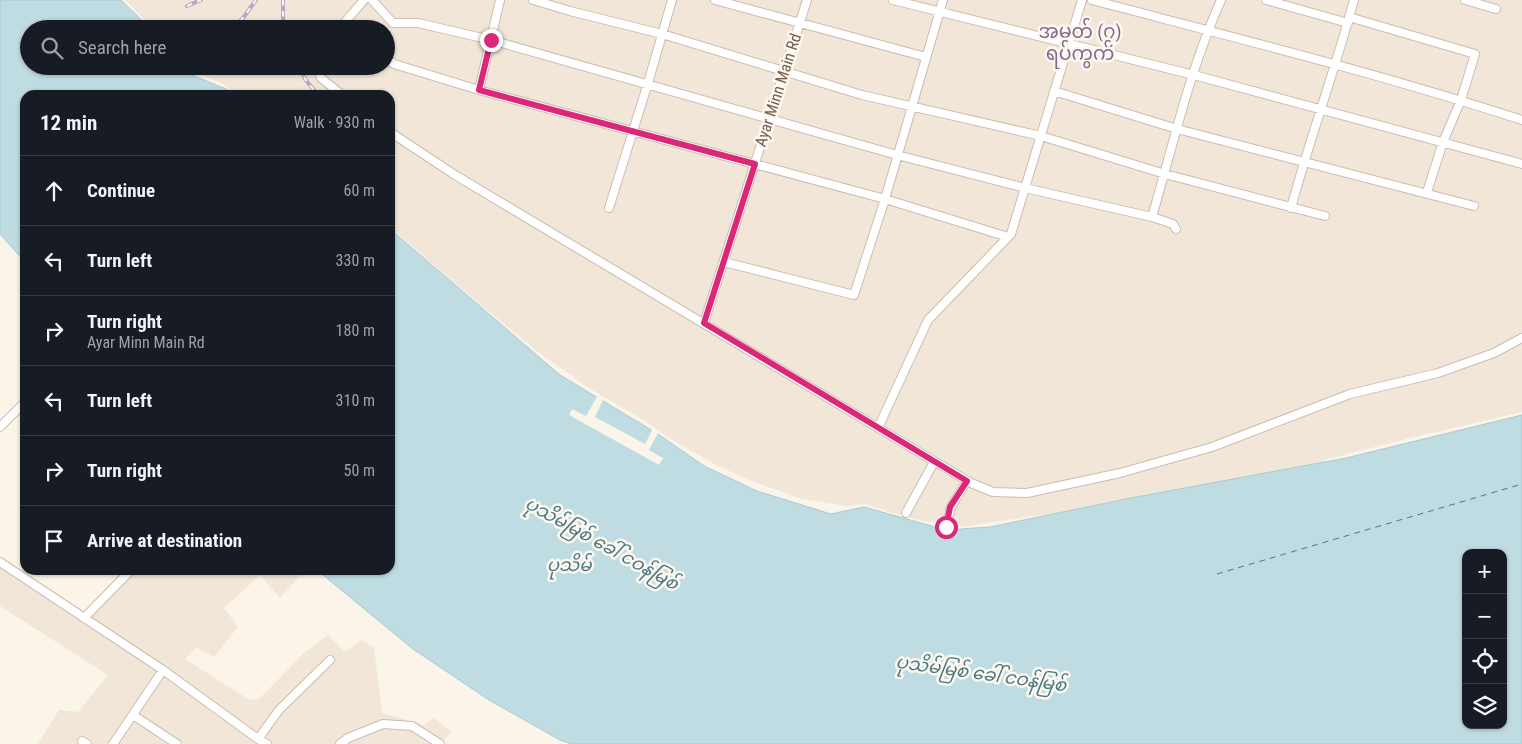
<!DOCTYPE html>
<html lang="en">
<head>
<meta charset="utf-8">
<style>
  body { margin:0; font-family:"Roboto Condensed","Noto Sans Myanmar",sans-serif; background:#242831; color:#f1f3f6 }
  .controls { position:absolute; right:15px; bottom:15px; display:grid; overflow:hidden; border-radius:10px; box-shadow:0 1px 4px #0004 }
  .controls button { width:45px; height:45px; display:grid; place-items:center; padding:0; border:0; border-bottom:1px solid #363941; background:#171b24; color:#f1f3f6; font:25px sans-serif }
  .stop { position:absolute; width:15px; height:15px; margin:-11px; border:4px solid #db2777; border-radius:50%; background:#fff }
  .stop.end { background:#db2777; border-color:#fff; box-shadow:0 1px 5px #0008 }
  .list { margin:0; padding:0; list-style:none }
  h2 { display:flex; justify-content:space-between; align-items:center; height:65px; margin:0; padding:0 20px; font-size:21px }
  h2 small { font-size:16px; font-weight:400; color:#9ea1a6 }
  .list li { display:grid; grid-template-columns:32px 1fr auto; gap:15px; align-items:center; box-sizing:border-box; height:70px; padding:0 20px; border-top:1px solid #363941 }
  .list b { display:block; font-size:19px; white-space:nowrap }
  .list p { margin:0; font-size:16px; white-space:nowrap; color:#9ea1a6 }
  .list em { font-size:16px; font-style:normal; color:#9ea1a6 }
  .icon { flex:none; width:28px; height:28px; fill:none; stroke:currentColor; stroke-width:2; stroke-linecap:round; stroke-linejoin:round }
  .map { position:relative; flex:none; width:1522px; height:744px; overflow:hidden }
  .search { position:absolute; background:#171b24; box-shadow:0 1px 4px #0004; left:20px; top:20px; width:375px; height:55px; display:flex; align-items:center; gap:12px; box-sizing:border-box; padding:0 18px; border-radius:28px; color:#9ea1a6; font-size:19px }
  .panel { position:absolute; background:#171b24; box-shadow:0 1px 4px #0004; left:20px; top:90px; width:375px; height:485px; border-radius:15px }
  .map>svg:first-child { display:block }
</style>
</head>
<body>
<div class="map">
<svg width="1522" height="744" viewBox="0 0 1522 744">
  <rect width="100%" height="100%" fill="#faf4e9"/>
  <path fill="#f1e6d8" d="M125,0H1522V412L1414,437L1324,460L1308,470L1094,509L1024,517L962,527L913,519L865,504L847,506L802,499L752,481L716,465L667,437L646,421L592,390L538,352L464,291L390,227V95H237L236,93L221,83L180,66H386V29H154Z
    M0,564L81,617L133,570H305L280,598L260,575L224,608L238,627L214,657L196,647L185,659L248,699L258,700L304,653L328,635L345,652L361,640L374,648L382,713L424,725L434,718L451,732L440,744H38L59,710L78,712L108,675L0,606Z"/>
  <path fill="#bfdce2" stroke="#a7cad3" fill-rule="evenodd" d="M0,0H121L151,29H29V66H170L226,89L235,95H25V262L0,234Z
    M390,229L560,375L658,434L704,466L757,491L831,514L864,507L946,530L990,527L1131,498L1346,458L1522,415V744H572L560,740L489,700L413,649L317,570H390ZM1466,553H1503V725H1466Z"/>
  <path fill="#faf4e9" d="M598,395L604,398L595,417L645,444L653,428L659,431L649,450L663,458L659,465L569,415L572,409L586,416Z"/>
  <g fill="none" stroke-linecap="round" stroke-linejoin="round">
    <path stroke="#4c7883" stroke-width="1" stroke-dasharray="6 5" stroke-linecap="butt" d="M1217,574L1522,484"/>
    <g stroke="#cbbdb0" stroke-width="10">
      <path id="minor" d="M372,0L393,23H418L491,40L897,155L1025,188L1152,217
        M533,0L570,11L662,34L862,95L1041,136L1165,174L1325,216
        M715,0L926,57
        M893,0L1194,75L1522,164
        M1092,0C1236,38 1381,74 1522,120
        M1266,0L1348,23
        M1465,0L1496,9
        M1349,17L1475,54L1461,100L1443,142L1428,189
        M345,22L352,29
        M339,29L364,0
        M386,58L394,64L479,90L885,199L1008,237
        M317,66L321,78L342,95
        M479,90L500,0
        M1054,91L1177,129L1474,206
        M390,132L455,175L902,442L971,483L993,492L1027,493L1120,473L1212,447L1350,394L1438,373L1494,353L1522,338
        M609,208L648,83L672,0
        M1291,208C1310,138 1335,70 1354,0
        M1176,229L1173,224L1152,217C1173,145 1190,69 1221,0
        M724,262L854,295L885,199L943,0
        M704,323L807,0
        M0,427L25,402
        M878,428L928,320L1011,234L1082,0
        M906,513L934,462
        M946,527L951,507L967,481
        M0,562L163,670L258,739L267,744
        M84,618L131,570
        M133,715L177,744
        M258,739L279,710L330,660
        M82,741L87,744
        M113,744L163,670
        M340,744L348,738L383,724L412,726L440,744"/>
    </g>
    <use href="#minor" stroke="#fff" stroke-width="8"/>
    <g stroke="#b8a8c3" stroke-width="4">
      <path id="rail" d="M283,0V18L286,29
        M187,6L201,0
        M232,29L243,18L256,0
        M300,66L305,79L318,95"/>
    </g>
    <use href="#rail" stroke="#fdf8ef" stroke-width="2" stroke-dasharray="5.5" stroke-linecap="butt"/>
  </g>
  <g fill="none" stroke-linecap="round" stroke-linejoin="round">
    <path stroke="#db2777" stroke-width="6" d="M491,40L479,90L755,164L704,323L967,481L950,507L946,527"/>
  </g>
  <g text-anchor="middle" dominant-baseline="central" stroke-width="5" stroke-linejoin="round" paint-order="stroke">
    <g font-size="16" fill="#725d4f" stroke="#fdf8ef">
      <text transform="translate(778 90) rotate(-72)">Ayar Minn Main Rd</text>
    </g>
    <g font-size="18" font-style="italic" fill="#4c7883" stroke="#fdf8ef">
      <text transform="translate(602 543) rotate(29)">ပုသိမ်မြစ် ခေါ် ငဝန်မြစ်</text>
      <text x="569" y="564">ပုသိမ်</text>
      <text transform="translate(981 673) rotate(8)">ပုသိမ်မြစ် ခေါ် ငဝန်မြစ်</text>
    </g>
    <g font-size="19" fill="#82678e" stroke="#fdf8ef">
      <text x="1080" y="31">အမှတ် (၇)<tspan x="1080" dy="22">ရပ်ကွက်</tspan></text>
    </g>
  </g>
</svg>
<div class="controls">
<button>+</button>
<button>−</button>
<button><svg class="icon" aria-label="locate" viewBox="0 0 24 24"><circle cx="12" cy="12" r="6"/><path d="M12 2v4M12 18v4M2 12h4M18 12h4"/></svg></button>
<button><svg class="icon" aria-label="layers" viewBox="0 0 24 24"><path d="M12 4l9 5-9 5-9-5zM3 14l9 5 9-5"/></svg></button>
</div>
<div class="stop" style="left:946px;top:527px"></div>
<div class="stop end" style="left:491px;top:40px"></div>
<div class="search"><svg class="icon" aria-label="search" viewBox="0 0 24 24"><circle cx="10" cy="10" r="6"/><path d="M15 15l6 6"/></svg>Search here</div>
<section class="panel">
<h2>12 min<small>Walk · 930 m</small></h2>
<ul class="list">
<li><svg class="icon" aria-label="ahead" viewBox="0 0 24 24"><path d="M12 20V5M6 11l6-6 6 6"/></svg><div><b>Continue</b></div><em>60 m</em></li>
<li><svg class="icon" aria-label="left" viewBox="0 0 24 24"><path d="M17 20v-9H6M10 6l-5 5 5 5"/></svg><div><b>Turn left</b></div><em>330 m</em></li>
<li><svg class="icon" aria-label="right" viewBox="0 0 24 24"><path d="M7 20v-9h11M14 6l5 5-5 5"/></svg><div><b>Turn right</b><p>Ayar Minn Main Rd</p></div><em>180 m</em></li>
<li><svg class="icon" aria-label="left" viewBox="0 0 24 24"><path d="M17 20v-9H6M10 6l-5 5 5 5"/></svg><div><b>Turn left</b></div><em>310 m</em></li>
<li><svg class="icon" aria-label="right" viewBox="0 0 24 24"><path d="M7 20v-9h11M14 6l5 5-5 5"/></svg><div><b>Turn right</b></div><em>50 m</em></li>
<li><svg class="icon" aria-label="arrive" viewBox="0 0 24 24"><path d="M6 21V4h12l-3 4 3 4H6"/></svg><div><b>Arrive at destination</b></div></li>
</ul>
</section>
</div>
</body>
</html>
